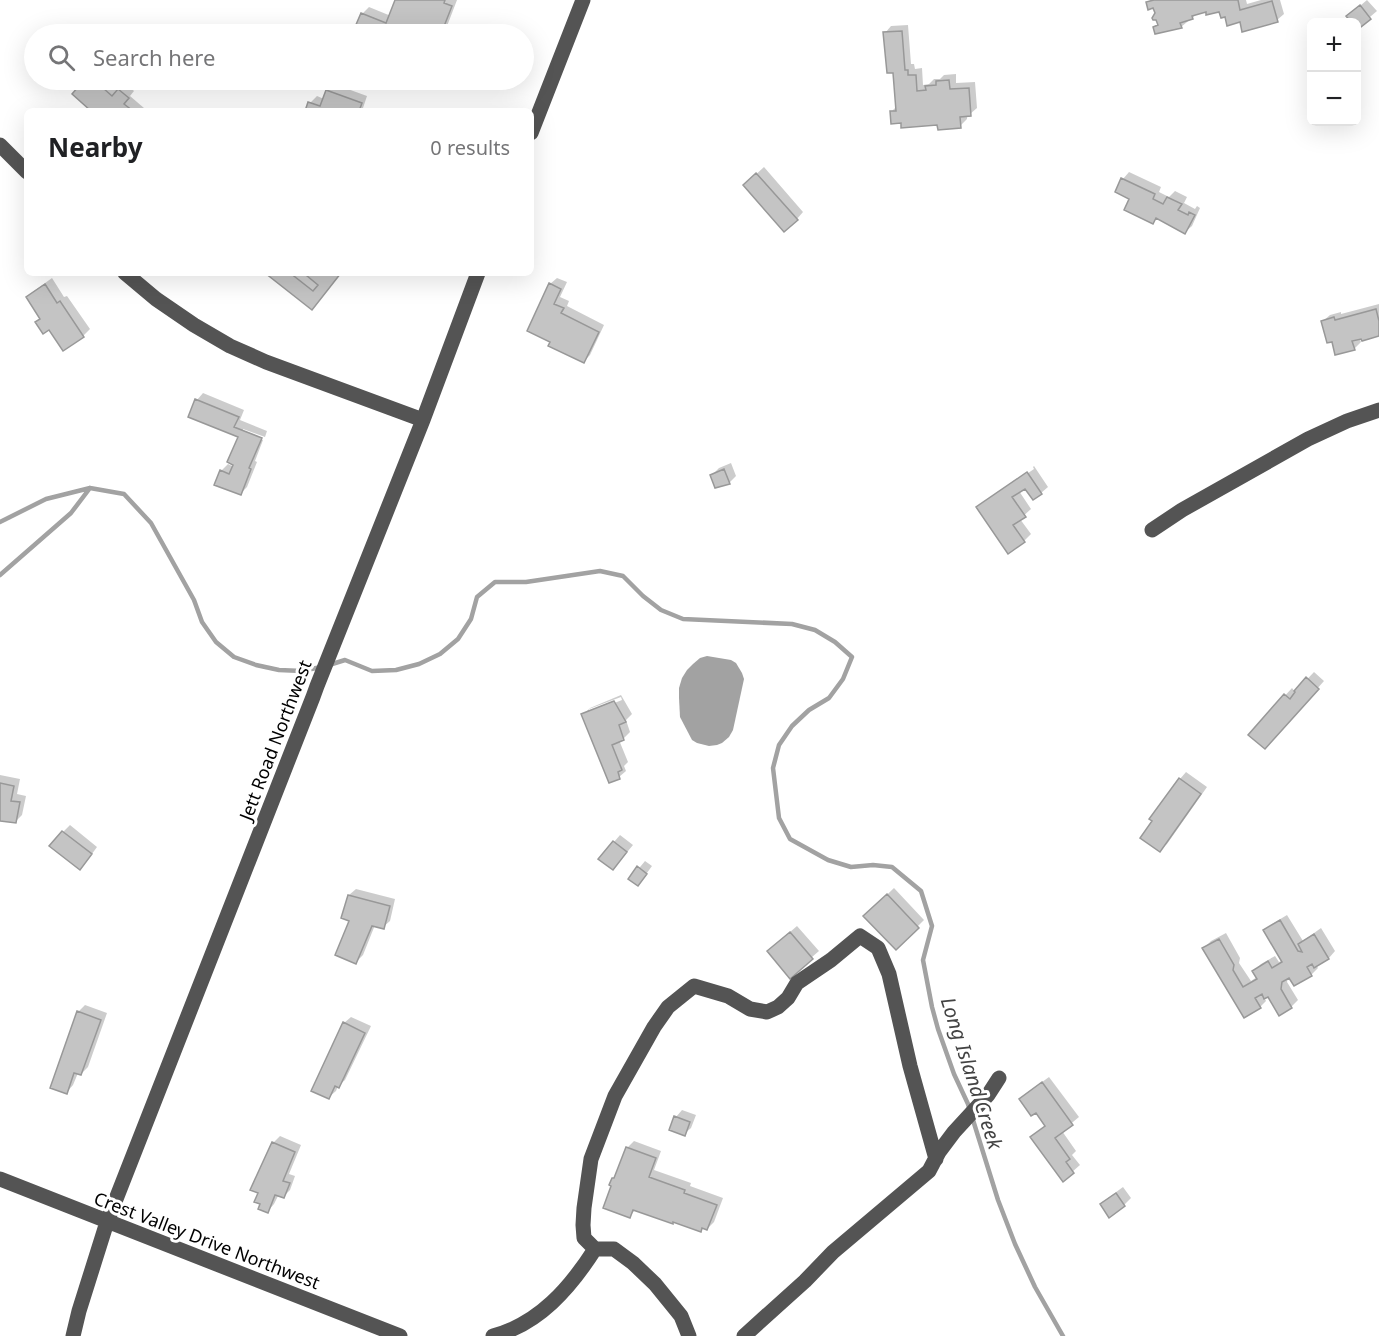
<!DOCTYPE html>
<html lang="en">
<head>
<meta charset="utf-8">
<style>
  body { margin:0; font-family:"Noto Sans",sans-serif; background:#f6f6f6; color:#202124 }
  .controls { position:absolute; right:18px; top:18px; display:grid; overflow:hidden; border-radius:9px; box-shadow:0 6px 24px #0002 }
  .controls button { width:54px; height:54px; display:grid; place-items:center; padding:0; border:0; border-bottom:2px solid #e0e0e0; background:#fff; color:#202124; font:30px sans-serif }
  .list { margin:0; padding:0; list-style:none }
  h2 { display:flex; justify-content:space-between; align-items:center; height:78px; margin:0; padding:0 24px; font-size:26px }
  h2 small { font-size:20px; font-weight:400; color:#757577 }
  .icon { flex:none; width:33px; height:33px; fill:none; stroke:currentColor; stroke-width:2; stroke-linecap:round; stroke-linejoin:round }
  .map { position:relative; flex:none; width:1379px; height:1336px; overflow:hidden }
  .search { position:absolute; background:#fff; box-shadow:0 6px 24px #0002; left:24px; top:24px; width:510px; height:66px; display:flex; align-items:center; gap:15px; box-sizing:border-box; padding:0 21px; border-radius:33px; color:#757577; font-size:22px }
  .panel { position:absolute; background:#fff; box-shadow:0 6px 24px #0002; left:24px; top:108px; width:510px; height:168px; border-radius:9px }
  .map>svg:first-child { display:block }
</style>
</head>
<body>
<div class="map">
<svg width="1379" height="1336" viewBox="0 0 1379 1336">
  <rect width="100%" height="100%" fill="#fff"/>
  <path fill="#a2a2a2" d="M707,656L731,660L736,663L742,673L744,679L733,730L729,737L722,743L717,745L709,746L697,743L692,740L680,717L679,698V688L682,678L687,670L693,664L700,658Z"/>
  <path fill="#0003" fill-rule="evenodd" d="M397,0H457L444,34H390L381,31L379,34H354L362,14L369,7L391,16Z
    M1150,0H1246L1247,4L1261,0H1280L1284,14L1277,20H1241L1226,15L1220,10H1207L1198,13L1181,27H1154L1159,23L1154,6L1148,3Z
    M1367,0L1377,11L1357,28L1356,22H1353L1348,16Z
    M908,25L911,64H914L915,69L922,68L923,85L929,84L934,79H940L944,75L956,74V83L975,82L977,108L970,114L967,115V119L960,126L902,121L892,111L897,106L895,71L885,33L891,26Z
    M86,80H109H108L119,89L125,83L134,91L130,96L144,108L142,111H93L74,94Z
    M334,84L367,96L362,111H307L310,103L317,96L324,99L327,91Z
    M764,167L803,212L797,219L752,178Z
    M1129,172L1161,187L1159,192L1169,197L1175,191L1187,197L1184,203L1195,209L1197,206L1200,208L1192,226L1185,232L1157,217L1153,222L1131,199L1123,179Z
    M268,273H305L308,275L309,273H341L319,301Z
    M52,278L64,297L67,296L90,329L83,336L49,328L27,297L34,291Z
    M557,278L567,282L560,297L569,301L567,306L604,325L590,355L583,362L552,341L550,284Z
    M1379,304V335L1359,338L1361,342L1354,349L1333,340L1323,321L1330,315L1341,312V314Z
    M203,393L244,410L240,420L267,431L265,437L243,429V432L263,440L255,461L257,462L247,487L240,494L221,471L228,464L234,467L240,436L197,400Z
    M731,463L736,476L729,483L712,475L719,468Z
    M1034,466L1048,487L1041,493L1026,486L1019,491L1031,509L1020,519L1031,534L1024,541L978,507L983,502V504L1034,469L1033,467Z
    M1314,672L1324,681L1271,741L1250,734L1292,688L1295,692Z
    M621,695L632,714L626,720L630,732L623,739L619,740L628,762L624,766L626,771L619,777L583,715L590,708ZM621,697L622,700L589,713V709Z
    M1186,772L1207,787L1167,844L1160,850L1180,779Z
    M0,775L20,779L17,794L26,796L22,815L15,822L0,819Z
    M70,825L97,847L86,862L63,832Z
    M620,835L633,845L619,862L614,842Z
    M645,861L652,866L644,877L631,878Z
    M894,888L924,920L896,948L865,916Z
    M356,889L395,899L390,921L383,927L375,925L363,955L356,962L349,895Z
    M1287,915L1303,941L1321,928L1335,951L1329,958L1316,965L1318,968L1311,975L1289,974L1287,982L1298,1000L1291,1007L1269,995L1264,997L1266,1001L1260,1007L1204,948L1211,941L1226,933L1240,958L1239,963L1251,981L1257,977L1254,971L1261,964L1275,956L1279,962L1283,960L1265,930L1272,924Z
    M797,926L819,951L790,976L775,945Z
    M85,1005L107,1013L88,1067L81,1074L78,1073L73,1085L67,1092L78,1012Z
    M351,1017L371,1026L345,1080L338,1086L336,1091L329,1097L344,1023Z
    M1049,1077L1079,1117L1062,1131L1076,1151L1072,1155L1080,1165L1063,1180L1046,1125L1036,1111L1021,1099L1027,1093Z
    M682,1110L696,1115L691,1128L684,1134L676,1117Z
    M280,1136L301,1145L289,1174L295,1176L290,1190L284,1196L279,1194L274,1204L268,1211L273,1143Z
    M634,1141L661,1151L654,1170L691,1183L690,1186L723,1198L714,1222L707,1229L703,1227L700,1230L674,1221L672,1223L636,1209L630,1216L613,1185V1178L617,1175L627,1148Z
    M1123,1187L1131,1198L1124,1205L1101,1204L1108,1198Z"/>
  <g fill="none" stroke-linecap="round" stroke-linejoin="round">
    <path stroke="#a2a2a2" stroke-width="4.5" d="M0,522L46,499L90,488L124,494L151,523L194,600L202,622L216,642L234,657L256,665L279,670L302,671L321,667
      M0,575L71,513L90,488
      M329,665L345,660L372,671L396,670L419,664L440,654L458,639L471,619L477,597L495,582H526L600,571L623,576L643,596L661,610L683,619L792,624L815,630L835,642L852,657L843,679L829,698L809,710L792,726L779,745L773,768L779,818L790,839L828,860L851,867L873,865L892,867L921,891L932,926L923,960L932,1007L938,1029L954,1074L968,1104L998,1200L1015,1244L1035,1287L1063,1336"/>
  </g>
  <path fill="#c4c4c4" stroke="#989898" stroke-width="1.5" d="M395,0H445L444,3L452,6L441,34H386L377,31L376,34H352L361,13L386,23Z
    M1154,0H1238L1240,10L1272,1L1278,22L1242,32L1240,22L1227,26L1225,17L1221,18L1219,12L1206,15V12L1192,16L1193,19L1180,23L1182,28L1155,34L1153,27L1158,25L1156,20H1153L1152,18L1155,13L1153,8L1148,10L1146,2Z
    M1360,5L1371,19L1357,30L1356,22H1351L1346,16Z
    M902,31L905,70H908V75H916L917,91L926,90L925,86L936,85V81L949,80L950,89L969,88L971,116L960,117L961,128L938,130L937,125L901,128V123L891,124L890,111H896L893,73H887L883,32Z
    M84,80H110L103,88L112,96L118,89L129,98L124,104L133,111H91L72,94Z
    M326,90L362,103L359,111H305L308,102L320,106Z
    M756,173L798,220L784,232L743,185Z
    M1121,178L1155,194L1153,199L1163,204L1167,197L1182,204L1178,210L1188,215L1189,212L1195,215L1185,234L1156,218L1153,224L1124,210L1129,199L1115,192Z
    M265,273H290L313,291L318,285L306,275L307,273H341L312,310Z
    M549,283L561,289L554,304L564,308L561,313L599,332L584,363L548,346L550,342L527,331Z
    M45,284L57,303L60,301L84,337L63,351L49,330L43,334L35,322L40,319L26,297Z
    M1376,309L1379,321V336L1362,341L1361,339L1352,341L1355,350L1335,355L1332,342L1327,343L1321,321L1334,317L1335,320Z
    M195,399L239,417L234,427L262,438L249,468L251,469L241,495L214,485L220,470L229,474L233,465L227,462L238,437L188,417Z
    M724,469L730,484L715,488L710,475Z
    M1027,472L1042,494L1033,500L1025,489L1012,497L1026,517L1013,525L1025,542L1008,554L976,507Z
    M1306,677L1319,689L1265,749L1248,735L1284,694L1290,699L1295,692L1294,691Z
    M614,701L626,722L619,725L624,740L612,745L622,770L618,772L620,779L609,783L581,714Z
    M1179,778L1201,794L1160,852L1140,838L1152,821L1149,819Z
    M0,783L14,786L11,801L20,802L16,823L0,821Z
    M62,831L92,854L80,870L49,846Z
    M613,841L627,852L613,870L598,859Z
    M637,866L647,874L638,886L628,879Z
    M887,894L919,928L896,950L863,916Z
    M348,895L390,906L384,929L372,926L356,964L335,955L349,921L341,918Z
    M1280,920L1298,951L1302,952L1298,944L1314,934L1329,959L1314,968L1312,964L1307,967L1312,976L1294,986L1289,978L1282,982L1281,989L1292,1008L1279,1016L1268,997L1264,999L1262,994L1255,998L1261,1008L1244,1018L1202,948L1219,939L1234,965L1233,970L1243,987L1257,979L1252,971L1268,961L1272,968L1282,962L1263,930Z
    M790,932L813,959L790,979L767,951Z
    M77,1011L101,1020L81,1075L74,1073L67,1094L50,1088Z
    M343,1022L365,1033L339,1088L335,1086L329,1099L311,1091Z
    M1042,1082L1073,1125L1055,1138L1070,1159L1066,1162L1074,1173L1063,1182L1030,1137L1045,1126L1036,1113L1031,1116L1019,1099Z
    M674,1116L690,1122L685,1136L669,1130Z
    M272,1142L295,1152L283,1181L290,1183L284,1198L275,1195L268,1213L258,1209L260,1204L254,1202L258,1193L250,1190Z
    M626,1147L656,1158L649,1177L685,1190L684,1193L717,1205L707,1230L702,1228L701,1232L673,1222V1224L633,1210L630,1218L603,1208L611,1186L609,1185L612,1178H614Z
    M1116,1193L1125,1206L1109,1218L1100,1204Z"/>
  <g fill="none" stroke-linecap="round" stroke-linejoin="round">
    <path stroke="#545454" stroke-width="15" d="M531,133L583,0
      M0,145L27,172
      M125,273L156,299L194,325L230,346L266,362L423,420
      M1152,530L1182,510L1308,439L1347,421L1379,410
      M0,1179L400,1336
      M595,1249L584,1238L583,1225L584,1208L591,1159L615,1096L654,1027L668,1007L694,986L728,996L750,1009L767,1012L778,1007L788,998L797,983L831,960L860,936L878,948L889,974L910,1066L936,1159
      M73,1336L79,1311L107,1222L313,697L317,686L423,420L478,273
      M493,1336C539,1324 570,1288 595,1249H614L633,1263L655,1284L681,1316L689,1336
      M744,1336L805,1281L833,1252L929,1171L939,1152L954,1132L988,1095L999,1078"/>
  </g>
  <g text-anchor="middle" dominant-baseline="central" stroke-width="6" stroke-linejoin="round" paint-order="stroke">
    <g font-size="18" fill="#000" stroke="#fff">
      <text transform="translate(275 740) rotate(-69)">Jett Road Northwest</text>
      <text transform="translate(207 1240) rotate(21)">Crest Valley Drive Northwest</text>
    </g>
    <g font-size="20" font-style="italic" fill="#434343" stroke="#fff">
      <text transform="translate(972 1073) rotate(72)">Long Island Creek</text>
    </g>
  </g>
</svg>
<div class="controls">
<button>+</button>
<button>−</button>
</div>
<div class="search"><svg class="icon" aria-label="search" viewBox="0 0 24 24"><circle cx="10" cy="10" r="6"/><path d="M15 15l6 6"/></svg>Search here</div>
<section class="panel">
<h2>Nearby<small>0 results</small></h2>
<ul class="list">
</ul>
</section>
</div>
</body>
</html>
